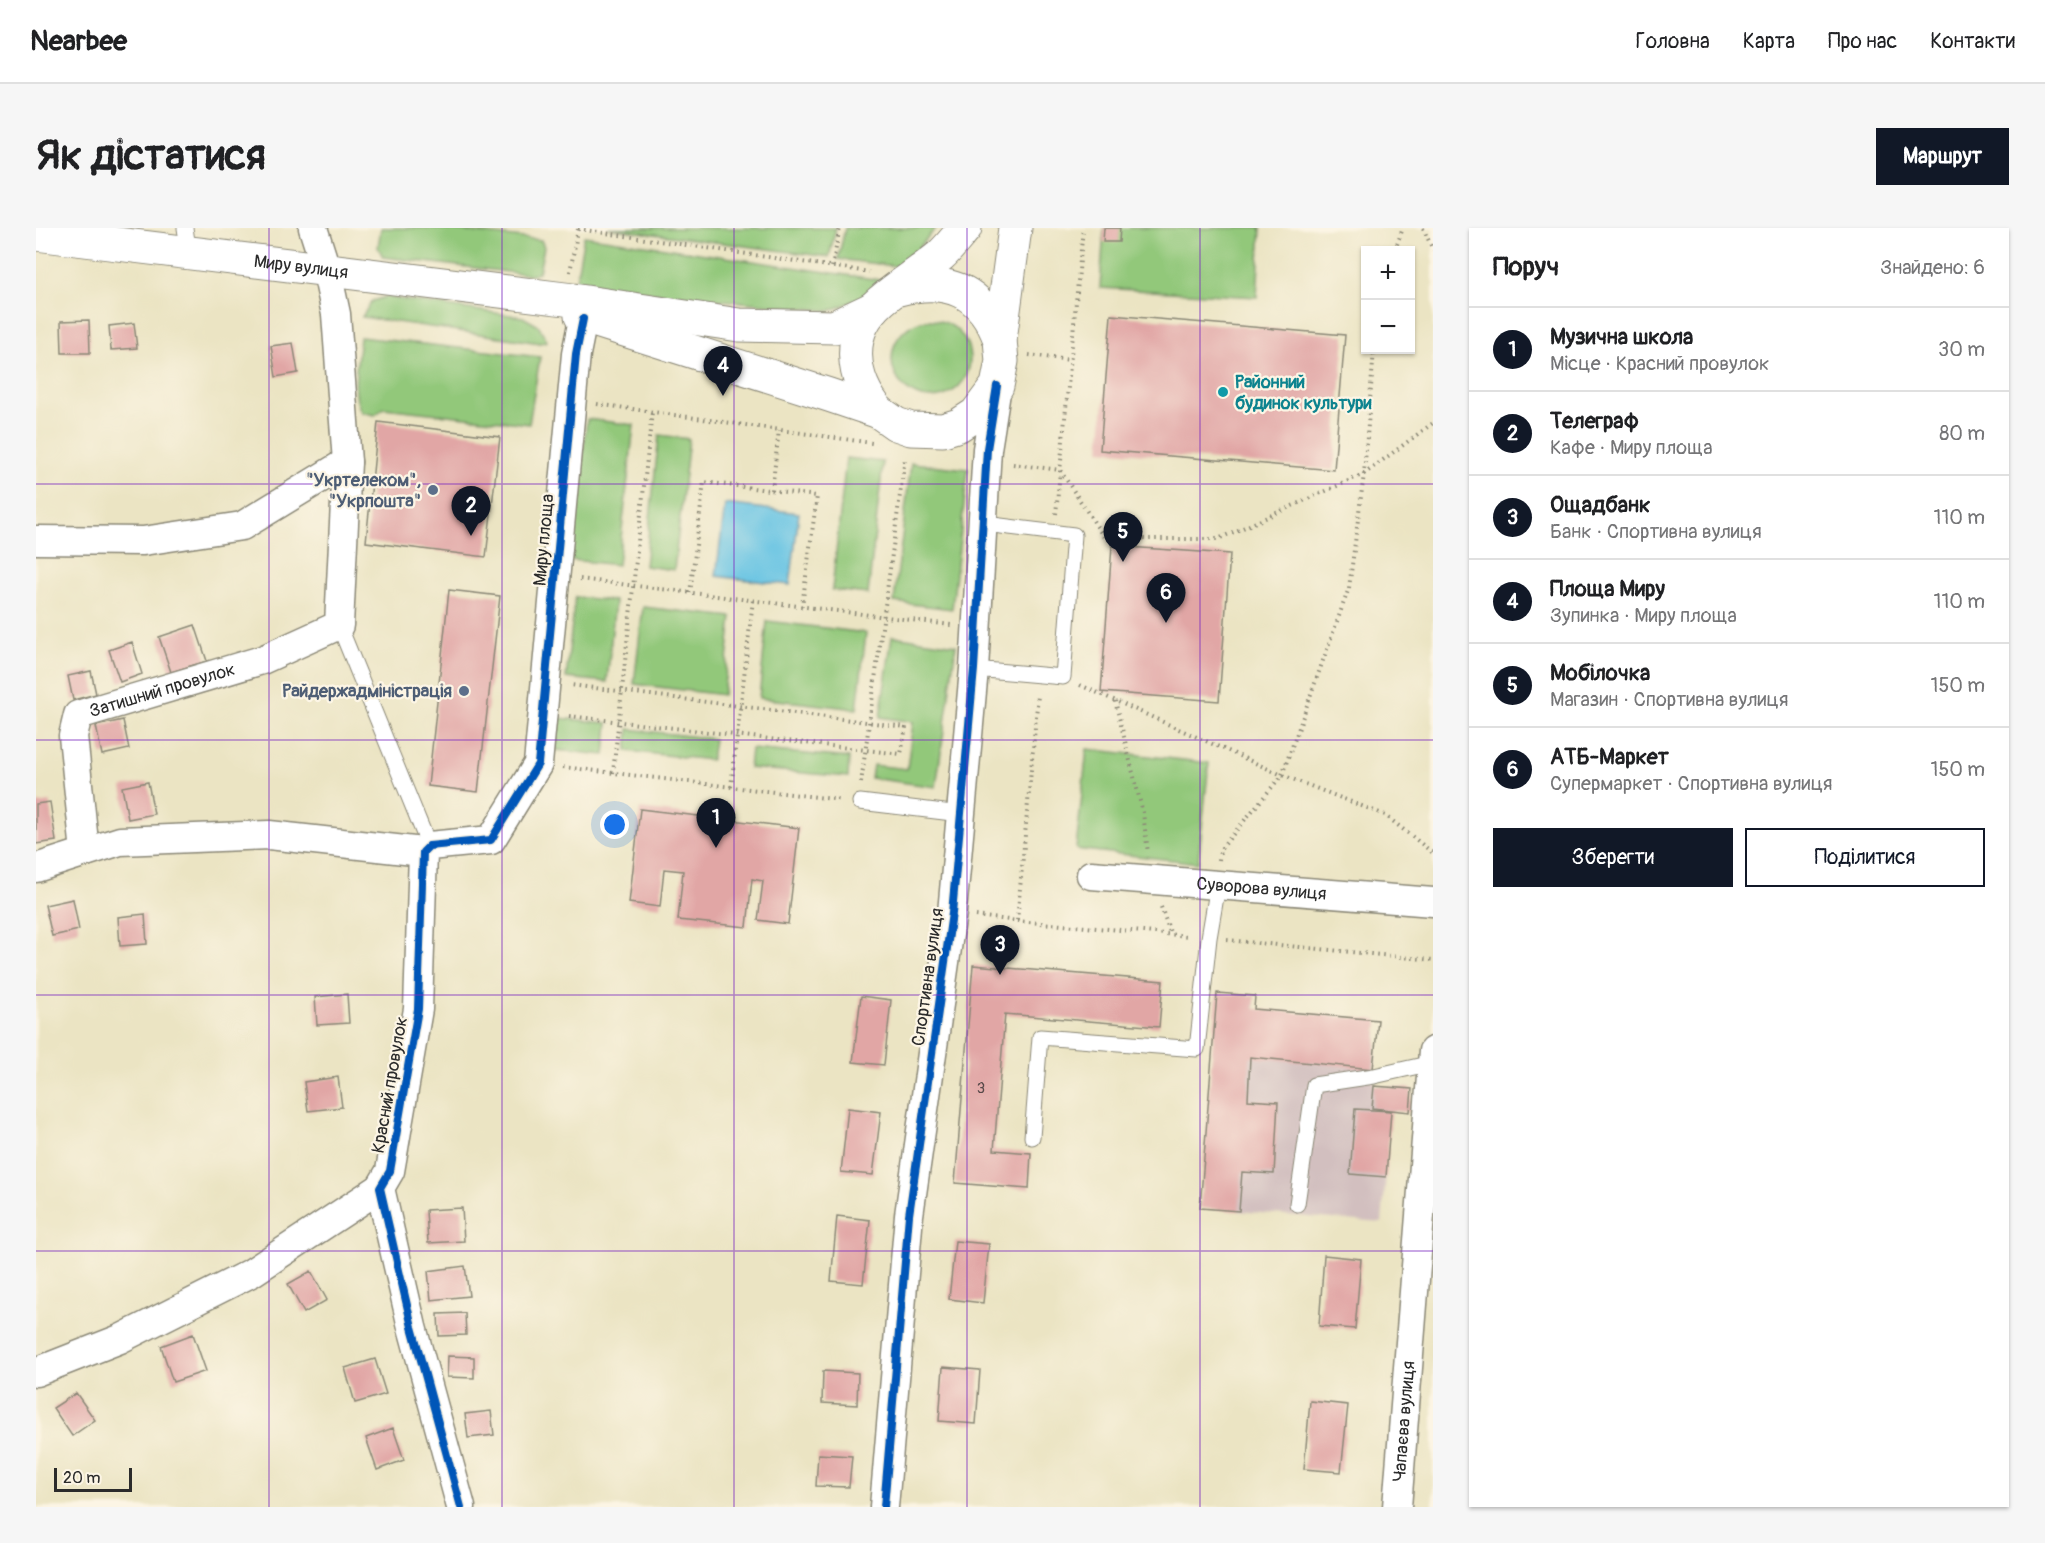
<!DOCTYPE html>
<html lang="uk">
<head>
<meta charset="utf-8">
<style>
  body { margin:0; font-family:Pangolin,sans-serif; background:#f6f6f6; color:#202124 }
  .controls { position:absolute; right:18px; top:18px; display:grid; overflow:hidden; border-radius:0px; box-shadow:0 2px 4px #0004 }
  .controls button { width:54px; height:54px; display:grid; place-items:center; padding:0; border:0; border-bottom:2px solid #e0e0e0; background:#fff; color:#202124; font:30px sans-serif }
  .scale { position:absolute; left:18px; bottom:15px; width:78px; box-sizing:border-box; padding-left:6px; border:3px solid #2b2b2b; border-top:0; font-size:16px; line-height:21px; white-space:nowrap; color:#2b2b2b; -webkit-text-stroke:4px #fcf5e5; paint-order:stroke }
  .you { position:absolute; left:579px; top:597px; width:21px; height:21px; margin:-15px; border:4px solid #fff; border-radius:50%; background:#1a73e8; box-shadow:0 0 0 9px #1a73e833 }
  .badge { display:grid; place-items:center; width:39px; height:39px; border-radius:50%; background:#111827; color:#fff; font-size:20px; font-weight:700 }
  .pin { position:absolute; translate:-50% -50px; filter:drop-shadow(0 2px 3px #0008) }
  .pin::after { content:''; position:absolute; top:32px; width:21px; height:18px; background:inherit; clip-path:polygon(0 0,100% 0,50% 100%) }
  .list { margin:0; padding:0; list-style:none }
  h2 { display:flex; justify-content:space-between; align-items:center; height:78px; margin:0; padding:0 24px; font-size:26px }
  h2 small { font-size:20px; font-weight:400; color:#757577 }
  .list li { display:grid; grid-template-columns:39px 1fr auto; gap:18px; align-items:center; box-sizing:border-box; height:84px; padding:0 24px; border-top:2px solid #e0e0e0 }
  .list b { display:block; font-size:22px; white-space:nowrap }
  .list p { margin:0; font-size:20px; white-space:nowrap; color:#757577 }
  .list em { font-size:20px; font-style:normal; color:#757577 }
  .actions { display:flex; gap:12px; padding:18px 24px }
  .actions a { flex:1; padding:14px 0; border:2px solid #111827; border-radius:0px; text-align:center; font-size:21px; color:#111827 }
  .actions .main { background:#111827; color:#fff }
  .map { position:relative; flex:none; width:1397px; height:1279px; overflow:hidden; border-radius:0px }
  header { display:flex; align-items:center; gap:36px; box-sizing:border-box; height:84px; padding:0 30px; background:#fff; border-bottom:2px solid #e0e0e0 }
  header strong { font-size:28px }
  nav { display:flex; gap:33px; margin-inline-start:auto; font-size:21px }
  .intro { display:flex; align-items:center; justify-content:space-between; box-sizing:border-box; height:144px; padding:0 36px }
  h1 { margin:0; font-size:42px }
  .button { padding:15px 27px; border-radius:0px; background:#111827; color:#fff; font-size:21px; font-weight:700 }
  main { display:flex; gap:36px; padding:0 36px }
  aside { flex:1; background:#fff; border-radius:0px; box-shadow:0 2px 4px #0004 }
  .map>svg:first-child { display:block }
</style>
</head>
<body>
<header>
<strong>Nearbee</strong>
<nav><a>Головна</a><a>Карта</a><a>Про нас</a><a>Контакти</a></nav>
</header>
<div class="intro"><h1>Як дістатися</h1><a class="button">Маршрут</a></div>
<main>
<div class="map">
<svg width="1397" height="1279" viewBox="0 0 1397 1279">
  <rect width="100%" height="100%" fill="#fcf5e5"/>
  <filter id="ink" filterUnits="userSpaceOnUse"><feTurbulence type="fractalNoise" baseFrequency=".0167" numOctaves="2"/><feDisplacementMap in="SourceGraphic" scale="12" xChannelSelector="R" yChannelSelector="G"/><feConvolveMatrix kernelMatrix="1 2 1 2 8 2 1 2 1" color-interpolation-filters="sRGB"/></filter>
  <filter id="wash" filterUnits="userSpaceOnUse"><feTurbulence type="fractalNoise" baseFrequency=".008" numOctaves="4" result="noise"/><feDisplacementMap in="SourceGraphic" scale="24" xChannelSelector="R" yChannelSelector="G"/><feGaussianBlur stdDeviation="1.35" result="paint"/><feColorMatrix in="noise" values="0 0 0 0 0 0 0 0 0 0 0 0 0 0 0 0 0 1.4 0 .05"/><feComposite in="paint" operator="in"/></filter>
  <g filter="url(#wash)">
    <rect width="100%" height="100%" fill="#ebe4c3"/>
    <path fill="#d2bfbf" d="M1181,765L1219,768V781L1342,792L1338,857L1376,861L1374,884L1355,883L1346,995L1164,980Z"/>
    <path fill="#92c87a" stroke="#5e7a52" stroke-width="1.5" d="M345,0H398L505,12L508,19L503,44L497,47L347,29L342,19Z
      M572,0H800L793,29Z
      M809,0H900L866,39L802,31Z
      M1068,0H1225L1221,69L1064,60Z
      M548,8L851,53L834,66L794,83L539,57Z
      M349,69L487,89L503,98L511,113L504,115L326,89L336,73Z
      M856 131a39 39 0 1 1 78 0a39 39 0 1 1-78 0Z
      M324,109L504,129L493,196L348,180L339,187L325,184C314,162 322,133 324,109Z
      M551,191L598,197L582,337L535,332Z
      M623,207L653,211L638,342L609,338Z
      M810,230L847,234L832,366L796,362Z
      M875,235L932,241L916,381L858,374Z
      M539,369L579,373L571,454L530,450Z
      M607,379L696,389L687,467L598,456Z
      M731,393L830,405L821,481L723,470Z
      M856,408L920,417L900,559L835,550L837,537L871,541L877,494L844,489Z
      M523,490L572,495L569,527L520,522Z
      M593,501L678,511L675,532L591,523Z
      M715,521L813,530L812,549L713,540Z
      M1051,521L1173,535L1162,635L1040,621Z"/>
    <path fill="#65c3e3" stroke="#487787" stroke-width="1.5" d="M689,276L763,285L754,357L680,348Z"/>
    <g id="blocks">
      <path fill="#e1a6a5" d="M1068,0H1084L1083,14H1067Z
        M1075,87L1309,107L1298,242L1064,222Z
        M53,92L54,125H26L25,93Z
        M98,95L101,120L75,122L73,98Z
        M257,115L262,145L240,149L235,118Z
        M342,194L464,209L450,329L330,314Z
        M1076,318L1194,326L1183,473L1065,464Z
        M413,362L464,368L442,564L392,558Z
        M159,397L171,433L135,444L123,409Z
        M96,414L106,446L84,454L73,422Z
        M55,443L60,466L37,472L32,448Z
        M87,492L93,521L66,527L60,498Z
        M112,554L118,586L92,591L86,559Z
        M14,574L20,613L0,616V576Z
        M604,581L763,600L752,696L722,692L727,653L716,651L711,699L642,692L647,643L628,641L624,679L593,675Z
        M37,671L43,702L16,708L9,677Z
        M109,686L111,716L84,718L82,689Z
        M937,737L1127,753L1123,799L969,786L958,922L995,925L993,961L919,955Z
        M1181,765L1219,768L1218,781L1342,792L1337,841L1214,829L1212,872L1242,874L1238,946L1206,944L1203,983L1164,980Z
        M311,766L313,795L281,797L279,769Z
        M825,768L855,772L848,837L817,834Z
        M302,849L306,879L272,883L268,854Z
        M1338,858L1376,861L1374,884L1336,880Z
        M812,880L845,884L837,947L805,944Z
        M1319,881L1355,883L1350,949L1314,946Z
        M426,980L428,1013L392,1015L390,982Z
        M801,988L834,992L827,1056L795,1053Z
        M919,1013L953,1016L947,1075L913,1071Z
        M1288,1027L1325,1031L1319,1101L1283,1098Z
        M429,1038L433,1068L395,1072L392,1043Z
        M275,1043L291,1072L268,1085L252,1056Z
        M429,1085L430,1107L403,1108L402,1086Z
        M157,1106L170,1143L137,1154L125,1118Z
        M412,1128L438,1129V1150L411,1149Z
        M339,1131L350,1166L319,1175L309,1140Z
        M907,1139L944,1142L940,1196L903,1193Z
        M787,1143L822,1145L821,1177L786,1175Z
        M40,1165L59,1192L36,1208L17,1180Z
        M1274,1173L1312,1177L1305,1244L1268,1241Z
        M455,1183L458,1207L432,1210L429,1186Z
        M357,1200L368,1232L341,1242L330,1210Z
        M782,1226L816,1228L813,1259L780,1258Z"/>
    </g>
  </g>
  <g filter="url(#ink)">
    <use href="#blocks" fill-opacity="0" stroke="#8b8877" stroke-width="1.5"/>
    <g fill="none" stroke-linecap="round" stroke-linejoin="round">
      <g stroke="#8b8877" stroke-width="17">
        <path id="service" d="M149,0L153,26
          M303,397L393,618
          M938,441L1027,449L1038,307L949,296
          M824,574L925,586
          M996,909L1004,809L1161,821L1173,710L1182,657
          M1261,976L1278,857L1338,848L1396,835"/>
      </g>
      <g stroke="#8b8877" stroke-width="31">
        <g id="minor">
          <path d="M0,312L107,313L206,298L311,234"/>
          <path id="s1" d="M49,624L37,508L42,487L226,432L303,397L311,234L300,86L291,44L277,0"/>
          <path d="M0,640L84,613L233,607L387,624"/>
          <path id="s2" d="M1055,647L1397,674"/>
          <path d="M0,1144L84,1111L215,1045L344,960"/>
          <path d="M425,1279L376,1099L344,960L354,943L382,781L387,624L393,618L455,612L502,536L540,126L547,91"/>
          <path d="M848,1279L873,987L916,685L938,441L951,221L961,158"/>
          <path id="s3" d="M1361,1279L1397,823"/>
        </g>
      </g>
      <g stroke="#8b8877" stroke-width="35">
        <g id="tertiary">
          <path id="s4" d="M0,6L537,72L703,97L798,99L838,80"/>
          <path d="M863,61C912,49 946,62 964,112"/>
          <path d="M545,88L793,167L843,184L860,196L875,201L907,202L923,197L940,186L961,158L966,133L964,112L979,0"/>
          <path d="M843,184C815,151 808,104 845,73C863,57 885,44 904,28C913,20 921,9 929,0"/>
        </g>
      </g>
      <path stroke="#8b8877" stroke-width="4" stroke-dasharray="1.5 4.5" stroke-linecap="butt" d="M1387,0L1397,22
        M542,1L833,44
        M1359,22L1367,0
        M796,39L804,0
        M534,44L542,1
        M993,127L1034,132
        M561,176L836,215
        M977,236L1024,242L1069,311H1182L1328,246L1397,195
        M736,262L743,202
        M1020,286L1047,0
        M544,351L915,397
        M654,365L668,254L781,268L766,378
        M1044,457L1246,547L1349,587L1397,625
        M1079,473L1107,585L1112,625
        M533,488L865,526L870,499L535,457
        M527,539L806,572
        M577,545L616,184
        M825,555L869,230
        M695,559L717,372
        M1183,632L1184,622L1246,547L1313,360L1328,246L1338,122
        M1125,679L1135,707
        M940,688L981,693L1002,467
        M981,693L1153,708
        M1191,712L1397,732"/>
      <use href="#service" stroke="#fff" stroke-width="15"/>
      <use href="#minor" stroke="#fff" stroke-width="28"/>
      <use href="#tertiary" stroke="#fff" stroke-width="33"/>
      <g stroke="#fcf5e5" stroke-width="11">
        <path id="cycleway" d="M425,1279L376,1099L344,960L354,943L382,781L387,624L393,618L455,612L502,536L540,126L547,91
          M848,1279L873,987L916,685L938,441L951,221L961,158"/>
      </g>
      <use href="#cycleway" stroke="#0057b8" stroke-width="8"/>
    </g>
  </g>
  <path fill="none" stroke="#7b2cbf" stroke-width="1.5" stroke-opacity="0.55" d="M233,0V1279M466,0V1279M698,0V1279M931,0V1279M1164,0V1279M0,256H1397M0,512H1397M0,767H1397M0,1023H1397"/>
  <circle fill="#0f9aa8" stroke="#fcf5e5" stroke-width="2" cx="1187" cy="164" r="6"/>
  <g fill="#5c6f8a" stroke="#fcf5e5" stroke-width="2">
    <circle cx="397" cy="262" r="6"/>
    <circle cx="428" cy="463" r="6"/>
  </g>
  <g text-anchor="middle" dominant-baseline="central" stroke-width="4.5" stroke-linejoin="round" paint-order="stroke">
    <g font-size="15" fill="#584a4a">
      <text x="945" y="860">3</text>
    </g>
    <g font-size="18" fill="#2b2b2b" stroke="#fcf5e5">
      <text stroke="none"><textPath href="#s4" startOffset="267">Миру вулиця</textPath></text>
      <text transform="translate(508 312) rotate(-85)">Миру площа</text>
      <text stroke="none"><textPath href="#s1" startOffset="226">Затишний провулок</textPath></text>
      <text stroke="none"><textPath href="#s2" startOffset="171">Суворова вулиця</textPath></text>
      <text transform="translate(892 749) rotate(-82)">Спортивна вулиця</text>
      <text transform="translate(354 857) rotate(-80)">Красний провулок</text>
      <text stroke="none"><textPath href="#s3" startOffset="86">Чапаєва вулиця</textPath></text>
    </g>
    <g font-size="18" font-weight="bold" fill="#0d838f" stroke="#fcf5e5" text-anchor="start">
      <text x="1199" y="154">Районний<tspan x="1199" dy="21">будинок культури</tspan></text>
    </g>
    <g font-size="18" font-weight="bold" fill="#4e5e75" stroke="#fcf5e5" text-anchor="end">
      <text x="385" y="252">"Укртелеком",<tspan x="385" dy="21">"Укрпошта"</tspan></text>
      <text x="416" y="463">Райдержадміністрація</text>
    </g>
  </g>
</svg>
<div class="controls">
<button>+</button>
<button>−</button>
</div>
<div class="scale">20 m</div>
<div class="you"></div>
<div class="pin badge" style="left:680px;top:620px">1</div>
<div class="pin badge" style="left:435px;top:308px">2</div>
<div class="pin badge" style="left:964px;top:747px">3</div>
<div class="pin badge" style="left:687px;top:168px">4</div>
<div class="pin badge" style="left:1087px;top:334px">5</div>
<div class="pin badge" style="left:1130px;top:395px">6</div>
</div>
<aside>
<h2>Поруч<small>Знайдено: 6</small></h2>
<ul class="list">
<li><span class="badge">1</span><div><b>Музична школа</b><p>Місце · Красний провулок</p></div><em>30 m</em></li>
<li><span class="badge">2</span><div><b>Телеграф</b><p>Кафе · Миру площа</p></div><em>80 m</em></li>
<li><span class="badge">3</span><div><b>Ощадбанк</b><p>Банк · Спортивна вулиця</p></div><em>110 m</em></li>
<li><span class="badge">4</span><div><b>Площа Миру</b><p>Зупинка · Миру площа</p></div><em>110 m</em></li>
<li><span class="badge">5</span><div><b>Мобілочка</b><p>Магазин · Спортивна вулиця</p></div><em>150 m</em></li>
<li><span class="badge">6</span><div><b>АТБ-Маркет</b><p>Супермаркет · Спортивна вулиця</p></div><em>150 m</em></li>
</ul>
<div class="actions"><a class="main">Зберегти</a><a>Поділитися</a></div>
</aside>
</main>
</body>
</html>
